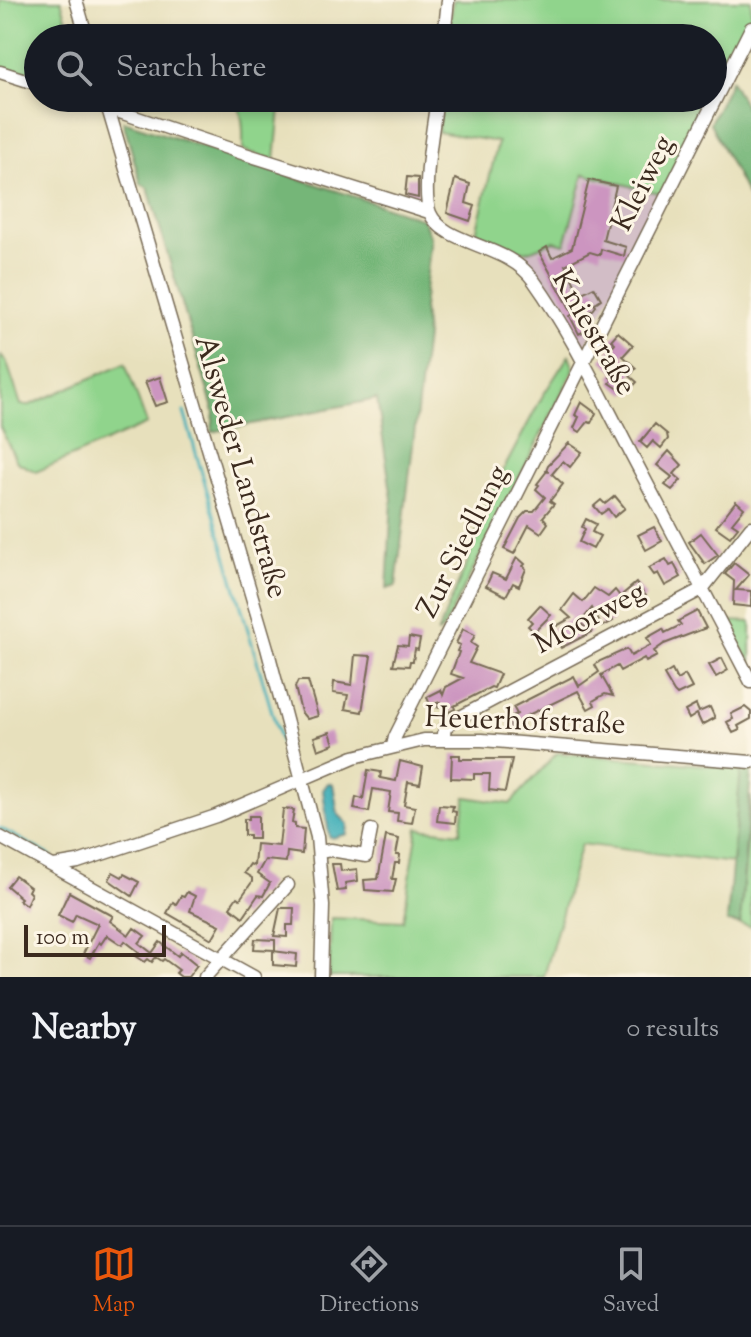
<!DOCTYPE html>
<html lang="en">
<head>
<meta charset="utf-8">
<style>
  body { margin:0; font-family:"Sorts Mill Goudy",serif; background:#20242c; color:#f1f3f6 }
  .scale { position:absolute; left:24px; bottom:20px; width:142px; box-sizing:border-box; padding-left:8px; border:4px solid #3b2a1e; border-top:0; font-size:22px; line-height:28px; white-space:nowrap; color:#3b2a1e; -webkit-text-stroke:6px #fcf5e5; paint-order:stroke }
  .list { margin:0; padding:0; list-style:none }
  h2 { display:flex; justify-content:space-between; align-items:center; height:104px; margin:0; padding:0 32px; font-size:34px }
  h2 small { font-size:26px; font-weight:400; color:#9ea1a6 }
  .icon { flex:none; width:44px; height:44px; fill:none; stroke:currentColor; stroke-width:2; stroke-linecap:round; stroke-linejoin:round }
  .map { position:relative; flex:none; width:751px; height:977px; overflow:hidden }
  .search { position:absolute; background:#171b24; box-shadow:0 4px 12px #0003; left:24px; right:24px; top:24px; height:88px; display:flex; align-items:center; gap:20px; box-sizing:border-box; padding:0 28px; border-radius:44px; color:#9ea1a6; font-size:30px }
  .sheet { height:248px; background:#171b24 }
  nav { display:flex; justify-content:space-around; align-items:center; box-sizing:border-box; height:112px; border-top:2px solid #363941; background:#171b24; font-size:22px; color:#9ea1a6 }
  nav a { display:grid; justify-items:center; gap:4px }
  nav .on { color:#ea580c }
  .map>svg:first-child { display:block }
</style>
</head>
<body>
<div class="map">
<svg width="751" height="977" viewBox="0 0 751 977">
  <rect width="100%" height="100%" fill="#fcf5e5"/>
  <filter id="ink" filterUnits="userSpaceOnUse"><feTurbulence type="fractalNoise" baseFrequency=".0125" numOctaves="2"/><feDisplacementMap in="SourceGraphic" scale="16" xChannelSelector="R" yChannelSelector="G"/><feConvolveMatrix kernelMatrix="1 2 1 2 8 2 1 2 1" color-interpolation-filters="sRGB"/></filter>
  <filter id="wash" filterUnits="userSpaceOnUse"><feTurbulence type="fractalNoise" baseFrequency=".006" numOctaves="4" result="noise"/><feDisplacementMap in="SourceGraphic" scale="32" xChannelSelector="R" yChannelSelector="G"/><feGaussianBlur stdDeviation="1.8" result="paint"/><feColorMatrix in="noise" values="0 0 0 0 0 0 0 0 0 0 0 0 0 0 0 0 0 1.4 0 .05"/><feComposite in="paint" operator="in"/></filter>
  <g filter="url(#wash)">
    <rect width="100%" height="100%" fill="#e7e0bc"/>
    <path fill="#d2bdc6" d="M584,174L661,194L586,344L582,345L578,344L527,262L526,252L555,241L565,243Z"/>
    <path fill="#90d48c" stroke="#667f55" stroke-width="2" d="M0,0H61L72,38H38V80L0,67Z
      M453,0H751V17L713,92V38H449Z
      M233,98H281L275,160L243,150C243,132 245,114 233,98Z
      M442,98H710L661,194L584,174L565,244L554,241L526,252L475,237L498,142L438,132Z
      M0,355L7,363L21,405H30L125,363L147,424L36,472L17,462L0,427Z
      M569,355L574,369L443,629L437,634L468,561L486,503L542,397Z
      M726,621L751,622V663Z
      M557,753L741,768L732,863L581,844L544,977H329L331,918L403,921L418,828L460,833L466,797L510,804Z
      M751,796V927L740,924Z"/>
    <path fill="#74b678" stroke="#58704b" stroke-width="2" d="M731,80L751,117V203L710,123Z
      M123,121L423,219L431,238L423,308L426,336L396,586L387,589L392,499L377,399L212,432L214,412L148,188L141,184Z
      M741,768L751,769L740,924L727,922Z"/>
    <path fill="#3daeb8" stroke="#3c6c6b" stroke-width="2" d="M328,783L333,784L338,814L348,824L347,834L332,838L329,836L323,790Z"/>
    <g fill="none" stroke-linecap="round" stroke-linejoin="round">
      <path stroke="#3daeb8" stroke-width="3" d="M184,412L289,770
        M0,828L51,856"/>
    </g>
    <g id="blocks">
      <path fill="#cc95c0" d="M407,177L418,178V198L405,195Z
        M455,179L470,184L466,203L475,206L470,221L447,213Z
        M589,180L616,186L603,240L626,247L624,256L601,249L600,255L590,252L565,265L580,294L594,287L601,299L594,304L596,306L593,310L584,314L590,328L579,334L570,316L573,314L539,252L547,247L552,258L572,248Z
        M618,332L633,345L623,356L636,368L630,376L637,382L626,394L610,383L613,379L610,377L615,371L601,360L615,343L611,340Z
        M160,377L168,402L155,406L145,382Z
        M581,402L596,413L591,423L588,422L580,432L574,428L579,417L575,415Z
        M655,424L667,434L668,439L661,448L653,441L647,448L640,442Z
        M569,443L582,452L570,467L563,461L552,474L563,484L550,501L554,504L543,517L548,523L541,533L529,525L514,554L504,549L520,518L527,511H534L545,497L536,489L539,485L537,484L547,471L549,472L546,470L548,465Z
        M669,451L682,465L674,474L681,480L672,490L665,485L672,477L657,465Z
        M615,496L625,508L614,517L608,509L601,514L594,506L601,500L605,504Z
        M736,501L744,508L732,523L738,527L730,537L716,527Z
        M586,519L596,524L592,532L600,536L593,549L579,542L585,529L582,527Z
        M654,527L662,541L646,550L638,535Z
        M701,533L718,555L705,564L689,542Z
        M517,557L525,564L523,566L526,569L519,586L513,583L506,596L486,586L492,573L506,579Z
        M666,559L670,566L674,564L681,577L665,586L658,573L654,575L649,568Z
        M734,563L749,575L736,590L751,591V607L733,605L734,581L725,574Z
        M636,583L646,596L641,603L636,604L632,600L629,602L623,594Z
        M594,588L608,597L615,590L623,600L610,614L613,621L602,627L592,608L580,623L592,632L561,648L551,629L571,618L562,610L574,594L583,602Z
        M540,605L551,615L534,632L528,626L532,622L528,618Z
        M697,611L706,628L664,644L654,651L657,656L646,662L644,658L620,671L617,666L601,675L613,696L605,694L593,701L595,705L588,709L578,691L526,716L527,718L521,721L523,724L512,729L507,719L517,714L513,707L574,676L579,686L599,672L595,665L600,661L627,649L631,656L651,645L647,638L663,629L665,633L681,625L678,621Z
        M463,629L475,635L471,643L477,647L469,663L500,674L494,688L491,687L454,706L455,709L447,713L443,705L438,707L440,702L430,705L427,697L441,690L443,695L446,687L463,678L451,674L459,652L457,651L460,645L456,643Z
        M409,637L420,639L418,650L415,649L413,661H410L409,666L393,665L398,645L408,646Z
        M355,655L371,656L362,712L345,709L348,695L333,693L334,682L352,685Z
        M722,658L728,670L716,677L709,665Z
        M672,670L677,680L685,675L692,688L677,695L674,692L664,675Z
        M298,681H308L318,716L307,719L301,712L295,687Z
        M696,705L699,712L710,707L715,718L702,725L697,714L689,719L685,711Z
        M745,707L751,712V719L738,726L740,730L733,733L727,722L733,719L731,714Z
        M330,732L334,744L318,750L314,737Z
        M452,755H460V759H512L505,792L489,790L490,774H474V779L451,778Z
        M400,761L423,767L420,784L408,782L404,805L415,807L412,823L397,821L398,813L388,812L391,792L373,789L369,812L354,809L356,797L363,799L368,770L381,772L380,778L396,781Z
        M439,805L453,806L452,811L456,812L455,823L437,821Z
        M283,809L294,810L292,823L295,824V828L304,829L302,854L287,852L286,862L265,860L257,874L270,883L263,896L258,895L243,917L230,907L237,897L240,899L252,882V878L244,873L250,864L254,866L256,844L279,846Z
        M249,816H258V839H249V835H244V819H249Z
        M386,836L399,839L396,855H400L399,863H395L392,879H396L393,892L365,890L364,880L378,879Z
        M332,864H340L341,871L357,869L358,881L345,883L346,890L337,891Z
        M113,872L122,877L124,874L139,882L132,896L109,880Z
        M15,876L30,887L28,891L31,894L26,905L19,900L21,898L7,886Z
        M69,892L113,916L110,921L129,935L134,928L145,936L139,943L152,953L160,942L178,956L181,952L197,965L188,977H181L176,973L179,970L164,959L162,961L156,957L152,962L148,959L145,962L136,956L139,952L125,941L122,945L107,935L101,944L99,942L90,958L83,954L98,924L76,914L72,922L58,915Z
        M187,892L195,896L190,911L220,925L212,939L167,913L173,902L176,904L181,896L184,897Z
        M280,908H294L293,925H287V937L274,936Z
        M255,939L275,940V950L254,949Z
        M273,951L297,954L296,967L273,965Z"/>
    </g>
  </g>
  <g filter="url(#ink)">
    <use href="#blocks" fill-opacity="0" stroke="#776a55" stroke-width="2"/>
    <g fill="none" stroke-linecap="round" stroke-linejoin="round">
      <g stroke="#776a55" stroke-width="15">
        <path id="minor" d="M76,0L87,38
          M444,38L448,0
          M0,72L38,84
          M78,98L245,154L429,212
          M105,98L267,648L317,837L323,906L321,977
          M437,98C434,124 421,191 430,213C444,246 508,243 534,281C569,330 596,386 624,440C666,520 709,601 751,682
          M443,739L445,728L451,722L702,589L751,527
          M393,746L395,737L751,28
          M0,837L254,977
          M319,852L331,850L366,856L371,830
          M54,866L78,862L216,816L354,757L424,740H482L751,762
          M205,977L288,885"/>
      </g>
      <use href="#minor" stroke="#fff" stroke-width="12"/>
    </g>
  </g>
  <g text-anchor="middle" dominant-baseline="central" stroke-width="6" stroke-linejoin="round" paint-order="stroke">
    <g font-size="30" fill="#3b2a1e" stroke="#fcf5e5">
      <text transform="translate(644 184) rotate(-63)">Kleiweg</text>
      <text transform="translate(593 333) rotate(60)">Kniestraße</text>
      <text transform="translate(240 467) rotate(74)">Alsweder Landstraße</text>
      <text transform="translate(464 542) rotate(-63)">Zur Siedlung</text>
      <text transform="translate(590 619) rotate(-28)">Moorweg</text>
      <text transform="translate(525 722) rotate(2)">Heuerhofstraße</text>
    </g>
  </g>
</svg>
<div class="scale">100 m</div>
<div class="search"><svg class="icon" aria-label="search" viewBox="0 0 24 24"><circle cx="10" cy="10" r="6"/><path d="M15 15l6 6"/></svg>Search here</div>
</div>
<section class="sheet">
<h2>Nearby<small>0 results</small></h2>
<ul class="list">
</ul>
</section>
<nav>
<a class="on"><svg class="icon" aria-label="map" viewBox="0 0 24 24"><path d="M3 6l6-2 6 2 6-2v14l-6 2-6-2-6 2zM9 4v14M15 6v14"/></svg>Map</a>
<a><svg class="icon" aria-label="directions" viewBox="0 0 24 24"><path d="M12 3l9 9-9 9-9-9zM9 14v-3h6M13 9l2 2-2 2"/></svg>Directions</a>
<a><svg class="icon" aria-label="saved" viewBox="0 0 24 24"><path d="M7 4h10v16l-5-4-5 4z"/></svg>Saved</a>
</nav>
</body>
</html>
